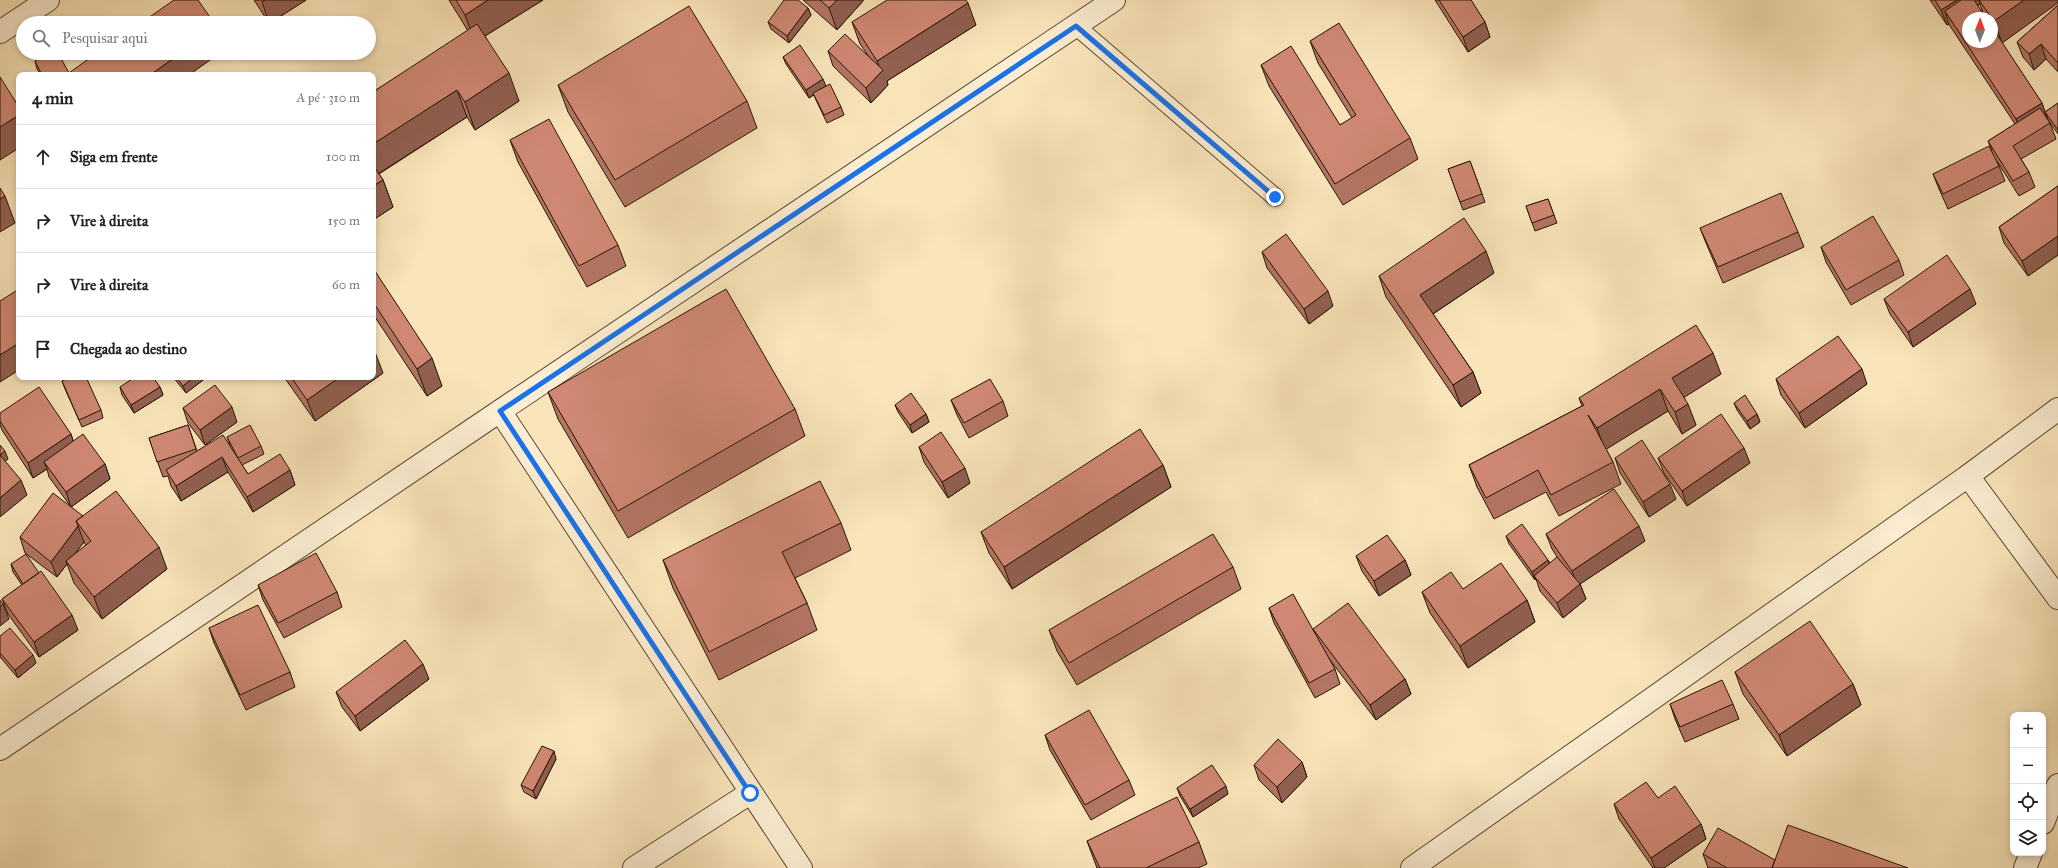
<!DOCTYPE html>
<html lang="pt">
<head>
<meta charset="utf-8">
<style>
  body { margin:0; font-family:"IM FELL Great Primer",serif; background:#f2f2f2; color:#222 }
  .controls { position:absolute; right:12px; bottom:12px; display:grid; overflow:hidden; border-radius:8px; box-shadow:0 2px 6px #0003 }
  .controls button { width:36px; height:36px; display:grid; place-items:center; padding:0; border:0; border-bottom:1px solid #e0e0e0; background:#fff; color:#222; font:20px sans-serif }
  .compass { position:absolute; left:1962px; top:12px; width:36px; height:36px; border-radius:50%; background:#fff; box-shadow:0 2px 6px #0003; rotate:1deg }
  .stop { position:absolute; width:12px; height:12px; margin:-9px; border:3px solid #1a73e8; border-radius:50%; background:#fff }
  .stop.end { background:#1a73e8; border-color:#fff; box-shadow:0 1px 4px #0008 }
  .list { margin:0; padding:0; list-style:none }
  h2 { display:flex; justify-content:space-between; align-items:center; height:52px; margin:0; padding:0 16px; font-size:17px }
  h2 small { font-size:13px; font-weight:400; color:#767676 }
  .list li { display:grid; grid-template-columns:26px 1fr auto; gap:12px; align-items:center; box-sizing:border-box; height:64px; padding:0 16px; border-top:1px solid #e0e0e0 }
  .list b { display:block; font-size:15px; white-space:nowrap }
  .list em { font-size:13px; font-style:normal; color:#767676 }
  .icon { flex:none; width:22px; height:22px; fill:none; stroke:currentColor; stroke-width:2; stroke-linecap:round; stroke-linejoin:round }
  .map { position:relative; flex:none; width:2058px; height:868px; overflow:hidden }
  .search { position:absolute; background:#fff; box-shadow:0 2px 6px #0003; left:16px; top:16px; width:360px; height:44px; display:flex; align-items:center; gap:10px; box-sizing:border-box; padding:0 14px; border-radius:22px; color:#767676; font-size:15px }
  .panel { position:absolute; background:#fff; box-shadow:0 2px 6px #0003; left:16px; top:72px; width:360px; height:308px; border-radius:8px }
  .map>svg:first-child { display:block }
</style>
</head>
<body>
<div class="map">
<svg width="2058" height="868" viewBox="0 0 2058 868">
  <rect width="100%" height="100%" fill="#fae5ba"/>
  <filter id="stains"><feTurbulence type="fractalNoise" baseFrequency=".005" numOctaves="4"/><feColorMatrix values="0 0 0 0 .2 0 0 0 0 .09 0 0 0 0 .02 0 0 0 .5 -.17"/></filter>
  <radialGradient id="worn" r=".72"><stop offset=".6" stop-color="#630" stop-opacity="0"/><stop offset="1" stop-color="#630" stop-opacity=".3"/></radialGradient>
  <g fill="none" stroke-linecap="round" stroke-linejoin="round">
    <g stroke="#5b4831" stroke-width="19">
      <path id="service" d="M1076,26L1275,197"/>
    </g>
    <g stroke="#5b4831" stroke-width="24">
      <path id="minor" d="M0,32L48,0
        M500,411L801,868
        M0,749L500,411L1114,0
        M634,868L750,793
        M1412,868L1968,476L2058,409"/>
    </g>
    <g stroke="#5b4831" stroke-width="24">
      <path id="tertiary" d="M1968,476L2058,598
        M2043,823L2058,785
        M2025,868L2031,853"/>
    </g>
    <use href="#service" stroke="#fceed2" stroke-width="17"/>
    <use href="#minor" stroke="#fceed2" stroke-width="22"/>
    <use href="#tertiary" stroke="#fceed2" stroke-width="22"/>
  </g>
  <path fill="#b37564" stroke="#261403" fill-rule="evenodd" d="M254,0H306L270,23H269Z
    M449,0H543L485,36L519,101L475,130L467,117L379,174L383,180L393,207L373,220V92L468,31Z
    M803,0H863V1L837,30Z
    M1435,0H1471L1485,22L1490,37L1468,52Z
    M1930,0H2058L2002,43L2042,103L2047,118L2050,123L2056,139L2021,159L2029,172L2035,187L2019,196L1997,161L2005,181L1948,209L1939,189L1933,174L1992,151L1988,141L2015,124L1950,26L1949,24L1947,25ZM1980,4L1984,16L1978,6ZM1968,18H1992V42Z
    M2058,5V72L2046,59L2034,70L2023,57L2017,42Z
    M808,8L811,15L789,43L771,29L768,22Z
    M852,22L976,25L887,81L888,85L871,103L833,66L828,51L869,57L860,44Z
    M1310,41L1410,138L1418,159L1343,205L1269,86L1261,65L1340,125L1352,118L1318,63Z
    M783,57L826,86L841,107L844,115L827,123L816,100L814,95L809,98L786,64Z
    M35,61L69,73L189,75H41L37,69Z
    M558,85L747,101L757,128L625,207L568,112Z
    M2058,103V134L2048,120L2045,112Z
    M510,140L618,245L626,266L587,287L518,162Z
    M1470,161L1485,202L1463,210L1448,169Z
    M2058,186V255L2028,276L2004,243L1999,227Z
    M1548,199L1557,223L1535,231L1526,206Z
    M1700,228L1798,232L1804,247L1723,283L1706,243Z
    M1821,247L1899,260L1904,275L1851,305L1826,262Z
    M1262,252L1333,306L1309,324L1267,268Z
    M373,268L442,386L427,396L373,314Z
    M1494,273L1433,314L1473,372L1481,393L1461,407L1386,297L1379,276Z
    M1884,299L1976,304L1913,347L1890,314Z
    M383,373L315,421L284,377H373Z
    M1721,374L1684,397L1696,425L1682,434L1668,411L1606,449L1613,462L1621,484L1559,516L1546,492L1494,519L1477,487L1469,465L1582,406L1579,398Z
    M173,377H207L186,393Z
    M1776,379L1867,384L1805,428L1781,395Z
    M62,381L101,410L103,418L82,427L65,389Z
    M120,387H160L163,395L134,413L122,395Z
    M548,392L795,409L805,436L628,538L558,419Z
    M951,400L1003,401L1008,416L969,438L957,415Z
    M1734,403L1757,414L1760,422L1750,429L1737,410Z
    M895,405L926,414L929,422L912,433L898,412Z
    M183,408L237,422L205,445L188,423Z
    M0,413L71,434L73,441L105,464L110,479L71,507L49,477L47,469L33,478L2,430L0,425Z
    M188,425L197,451L230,445L227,437L261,446L264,454L242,465L248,474L290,470L295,485L253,512L228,472L181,501L171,486L168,476L163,477L149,438Z
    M919,447L970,483L948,498L924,462Z
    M1615,458L1676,499L1649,517L1620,473Z
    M1658,458L1750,463L1687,506L1664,473Z
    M1163,465L1171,487L1012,589L989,553L981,532Z
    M83,516L167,569L102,619L74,583L67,564L57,577L25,553L20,537ZM84,542L86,545L73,556Z
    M841,523L851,550L795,578L807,603L817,630L719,680L673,588L663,560Z
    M1546,534L1645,541L1580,584L1586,599L1563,618L1540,591L1536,579L1535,580L1509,544L1506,536L1548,560L1550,563L1559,560L1552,549Z
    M1356,556L1405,560L1411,575L1379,596L1362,571Z
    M11,564L78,630L39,657L8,614L2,599L22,585L13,572Z
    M1233,567L1241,589L1077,685L1057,651L1049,630Z
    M258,585L337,592L342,607L284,638L263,600Z
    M1463,589L1527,600L1535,622L1468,668L1430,613L1422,592Z
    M1269,608L1314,632L1313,629L1405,679L1411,694L1376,720L1327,656L1335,669L1340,684L1315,698L1274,623Z
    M209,628L290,672L295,687L246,710L214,643Z
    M0,636L36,663L18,678L0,657Z
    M1735,672L1853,684L1861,705L1787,756L1743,694Z
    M429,679L360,731L342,707L336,692Z
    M1670,704H1733L1739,719L1685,742L1675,719Z
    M1045,735L1129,780L1135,795L1091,820L1050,750Z
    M556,759L536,799L524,792L521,785Z
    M1302,762L1307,777L1282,803L1259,780L1254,765Z
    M1177,788L1228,794L1193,817L1180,796Z
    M1658,798L1701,824L1706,839L1664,868H1653L1619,819L1614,804Z
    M1087,841L1199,842L1207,864L1198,868H1097Z
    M1703,854L1775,860L1908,868H1708Z"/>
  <path fill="#925f51" stroke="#261403" d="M265,0H306L270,23H269L262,2Z
    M488,0H543L475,42L465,15Z
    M837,0H863V1L837,30L829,8Z
    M1957,0H1979L1980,4L1952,22L1945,11L1949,24L1947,25L1941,10Z
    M2024,0H2058V3L2002,43L1994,21Z
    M968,3L976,25L887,81L888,85L871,103L866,88L881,72L877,61Z
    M808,8L811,15L789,43L787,36Z
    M1485,22L1490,37L1468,52L1463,37Z
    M2041,44L2046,59L2034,70L2029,54Z
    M181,53H220L189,75H150Z
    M509,73L519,101L475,130L465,102Z
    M823,79L826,86L809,98L806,90Z
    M457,90L467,117L373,177V144Z
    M2042,103L2047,118L2022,134L2016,119Z
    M19,115V148L0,160V127Z
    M383,180L393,207L373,220V186Z
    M5,196L15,223L0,232V199Z
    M2058,236V255L2028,276L2022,261Z
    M1486,251L1494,273L1428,317L1420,295Z
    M1970,289L1976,304L1913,347L1908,332Z
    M1328,291L1333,306L1309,324L1304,309Z
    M19,343V370L0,382V355Z
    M375,352L383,373L315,421L307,400L340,377H373V353Z
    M1713,353L1721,374L1680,400L1672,378Z
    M432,358L442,386L427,396L417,369Z
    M1862,369L1867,384L1805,428L1799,413Z
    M1473,372L1481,393L1461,407L1453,385Z
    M194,377H207L186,393L183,386Z
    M160,387L163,395L134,413L131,405Z
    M1660,389L1668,411L1605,450L1597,428Z
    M1688,404L1696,425L1682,434L1675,412Z
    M232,407L237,422L205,445L200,430Z
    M926,414L929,422L912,433L910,425Z
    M1757,414L1760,422L1750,429L1747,421Z
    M71,434L76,450L44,462L47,469L33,478L28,463Z
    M1744,448L1750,463L1687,506L1682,491Z
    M5,451L8,459L0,465V455Z
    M222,457L228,472L181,501L176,486Z
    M105,464L110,479L71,507L66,492Z
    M1163,465L1171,487L1012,589L1004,567Z
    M965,468L970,483L948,498L942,482Z
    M290,470L295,485L253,512L247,497Z
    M21,480L27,495L0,517V498Z
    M1670,484L1676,499L1649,517L1643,502Z
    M78,526L84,542L68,563L66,561L67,564L57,577L51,562Z
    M1639,526L1645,541L1580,584L1586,599L1563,618L1557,603L1577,586L1572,571Z
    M159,547L167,569L102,619L94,597Z
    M1405,560L1411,575L1379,596L1374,581Z
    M1548,560L1551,568L1534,576L1536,579L1535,580L1532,572Z
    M1527,600L1535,622L1468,668L1460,646Z
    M3,604L9,619L0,626V607Z
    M72,615L78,630L39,657L34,642Z
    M33,655L36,663L18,678L15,670Z
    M423,664L429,679L360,731L355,716Z
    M1405,679L1411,694L1376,720L1370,705Z
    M1853,684L1861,705L1787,756L1779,735Z
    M554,751L556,759L536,799L533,791Z
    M1302,762L1307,777L1282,803L1277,787Z
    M1226,786L1228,794L1193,817L1190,809Z
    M1701,824L1706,839L1664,868H1655L1651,858Z"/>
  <path fill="#d08874" stroke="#261403" d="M174,0H198L214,23H141Z
    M456,0H488L465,15Z
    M784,0H798L808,8L787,36L768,22Z
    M820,0H837L829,8Z
    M887,0H966L968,3L877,61L852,22Z
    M1439,0H1471L1485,22L1463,37Z
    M1935,0H1957L1941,10Z
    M1961,0H1974L1986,18H1968V42H1992V27L2042,103L2016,119L1945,11Z
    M1979,0H2024L1994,21Z
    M2058,5V63L2041,44L2029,54L2017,42Z
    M689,6L747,101L615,180L558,85Z
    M1339,23L1410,138L1335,184L1261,65L1291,46L1340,125L1356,115L1310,41Z
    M477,24L509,73L465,102L457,90L373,144V92Z
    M845,34L883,70L866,88L828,51Z
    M800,45L823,79L806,90L783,57Z
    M49,53H58L69,73L66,75H42L35,61Z
    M97,53H181L150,75H66Z
    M0,77L19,107V115L0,127Z
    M830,84L841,107L824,115L813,93Z
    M2058,103V130L2045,112Z
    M2040,108L2050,123L2013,146L2029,172L2013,181L1988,141Z
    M549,119L618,245L579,266L510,140Z
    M1989,146L1999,166L1943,194L1933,174Z
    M1470,161L1482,194L1460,202L1448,169Z
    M373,165L383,180L373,186Z
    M2058,186V236L2022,261L1999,227Z
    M0,188L5,196L0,199Z
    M1781,193L1798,232L1718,267L1700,228Z
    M1548,199L1554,215L1532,223L1526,206Z
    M1873,216L1899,260L1846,290L1821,247Z
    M1464,218L1486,251L1420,295L1473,372L1453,385L1379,276Z
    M1286,234L1328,291L1304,309L1262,252Z
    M1947,255L1970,289L1908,332L1884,299Z
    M373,268L432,358L417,369L373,302Z
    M19,289V343L0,355V301Z
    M726,289L795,409L618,511L548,392Z
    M1696,325L1713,353L1672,378L1688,404L1675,412L1660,389L1597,428L1588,415L1613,462L1551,495L1538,470L1486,498L1469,465L1584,405L1579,398Z
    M1838,336L1862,369L1799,413L1776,379Z
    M373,348L375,352L373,353Z
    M71,377H86L101,410L79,420L62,381Z
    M135,377H153L160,387L131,405L120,387Z
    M176,377H194L183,386Z
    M291,377H340L307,400Z
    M990,379L1003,401L964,423L951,400Z
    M215,385L232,407L200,430L183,408Z
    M39,387L71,434L28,463L0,421V413Z
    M911,393L926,414L910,425L895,405Z
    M1745,395L1757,414L1747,421L1734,403Z
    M1721,414L1744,448L1682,491L1658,458Z
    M188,425L196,449L157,462L149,438Z
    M250,425L261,446L238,458L227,437Z
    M1140,429L1163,465L1004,567L981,532Z
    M941,432L965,468L942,482L919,447Z
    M83,434L105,464L66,492L44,462Z
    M223,435L248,474L280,454L290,470L247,497L222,457L176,486L166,470Z
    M1642,440L1670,484L1643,502L1615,458Z
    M0,445L5,451L0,455Z
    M0,455L21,480L0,498Z
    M820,481L841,523L782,552L807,603L709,652L663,560Z
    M1614,489L1639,526L1572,571L1546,534Z
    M116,491L159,547L94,597L66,561L91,541L76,521Z
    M53,493L83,516L76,521L78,526L51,562L20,537Z
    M1522,524L1548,560L1532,572L1506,536Z
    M1213,534L1233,567L1069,663L1049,630Z
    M1387,535L1405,560L1374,581L1356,556Z
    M316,553L337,592L278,623L258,585Z
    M26,554L39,573L23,584L11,564Z
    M1557,557L1580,584L1557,603L1534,576Z
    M1501,563L1527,600L1460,646L1422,592L1451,572L1463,589Z
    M41,571L72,615L34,642L2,599Z
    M1293,594L1335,669L1309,683L1269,608Z
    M0,600L3,604L0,607Z
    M1348,603L1405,679L1370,705L1313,629Z
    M258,605L290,672L240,695L209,628Z
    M1810,621L1853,684L1779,735L1735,672Z
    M10,628L33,655L15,670L0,653V636Z
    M405,640L423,664L355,716L336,692Z
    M1722,680L1733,704L1680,727L1670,704Z
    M1089,710L1129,780L1085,805L1045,735Z
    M1278,739L1302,762L1277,787L1254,765Z
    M542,746L554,751L533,791L521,785Z
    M1212,765L1226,786L1190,809L1177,788Z
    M1646,782L1658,798L1675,786L1701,824L1651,858L1614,804Z
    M1177,797L1199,842L1146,868H1100L1087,841Z
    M1788,825L1908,868H1772Z
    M1718,828L1775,860L1772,868H1727L1703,854Z"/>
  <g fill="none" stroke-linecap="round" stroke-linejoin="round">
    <path stroke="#1a73e8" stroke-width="5" d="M750,793L500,411L1076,26L1275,197"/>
  </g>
  <rect width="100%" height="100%" filter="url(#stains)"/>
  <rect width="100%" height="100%" fill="url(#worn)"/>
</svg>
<div class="controls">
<button>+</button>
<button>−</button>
<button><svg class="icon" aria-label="locate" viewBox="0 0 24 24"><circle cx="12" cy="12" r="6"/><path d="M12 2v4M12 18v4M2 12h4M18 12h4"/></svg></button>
<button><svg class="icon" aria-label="layers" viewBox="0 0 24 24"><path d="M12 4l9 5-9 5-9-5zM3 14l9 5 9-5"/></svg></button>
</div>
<svg class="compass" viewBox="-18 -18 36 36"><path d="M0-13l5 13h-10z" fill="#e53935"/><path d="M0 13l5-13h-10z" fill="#767676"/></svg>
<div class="stop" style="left:750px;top:793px"></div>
<div class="stop end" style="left:1275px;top:197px"></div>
<div class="search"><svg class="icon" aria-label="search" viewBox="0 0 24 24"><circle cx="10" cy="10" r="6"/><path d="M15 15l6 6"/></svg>Pesquisar aqui</div>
<section class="panel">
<h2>4 min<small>A pé · 310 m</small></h2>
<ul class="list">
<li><svg class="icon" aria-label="ahead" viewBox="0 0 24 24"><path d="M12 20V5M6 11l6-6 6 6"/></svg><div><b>Siga em frente</b></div><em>100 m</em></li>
<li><svg class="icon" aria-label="right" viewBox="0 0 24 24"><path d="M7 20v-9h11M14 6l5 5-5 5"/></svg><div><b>Vire à direita</b></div><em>150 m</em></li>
<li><svg class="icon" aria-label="right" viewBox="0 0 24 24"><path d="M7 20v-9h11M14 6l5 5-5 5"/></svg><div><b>Vire à direita</b></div><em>60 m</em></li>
<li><svg class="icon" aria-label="arrive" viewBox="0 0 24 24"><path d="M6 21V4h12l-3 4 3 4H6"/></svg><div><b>Chegada ao destino</b></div></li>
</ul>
</section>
</div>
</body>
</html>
